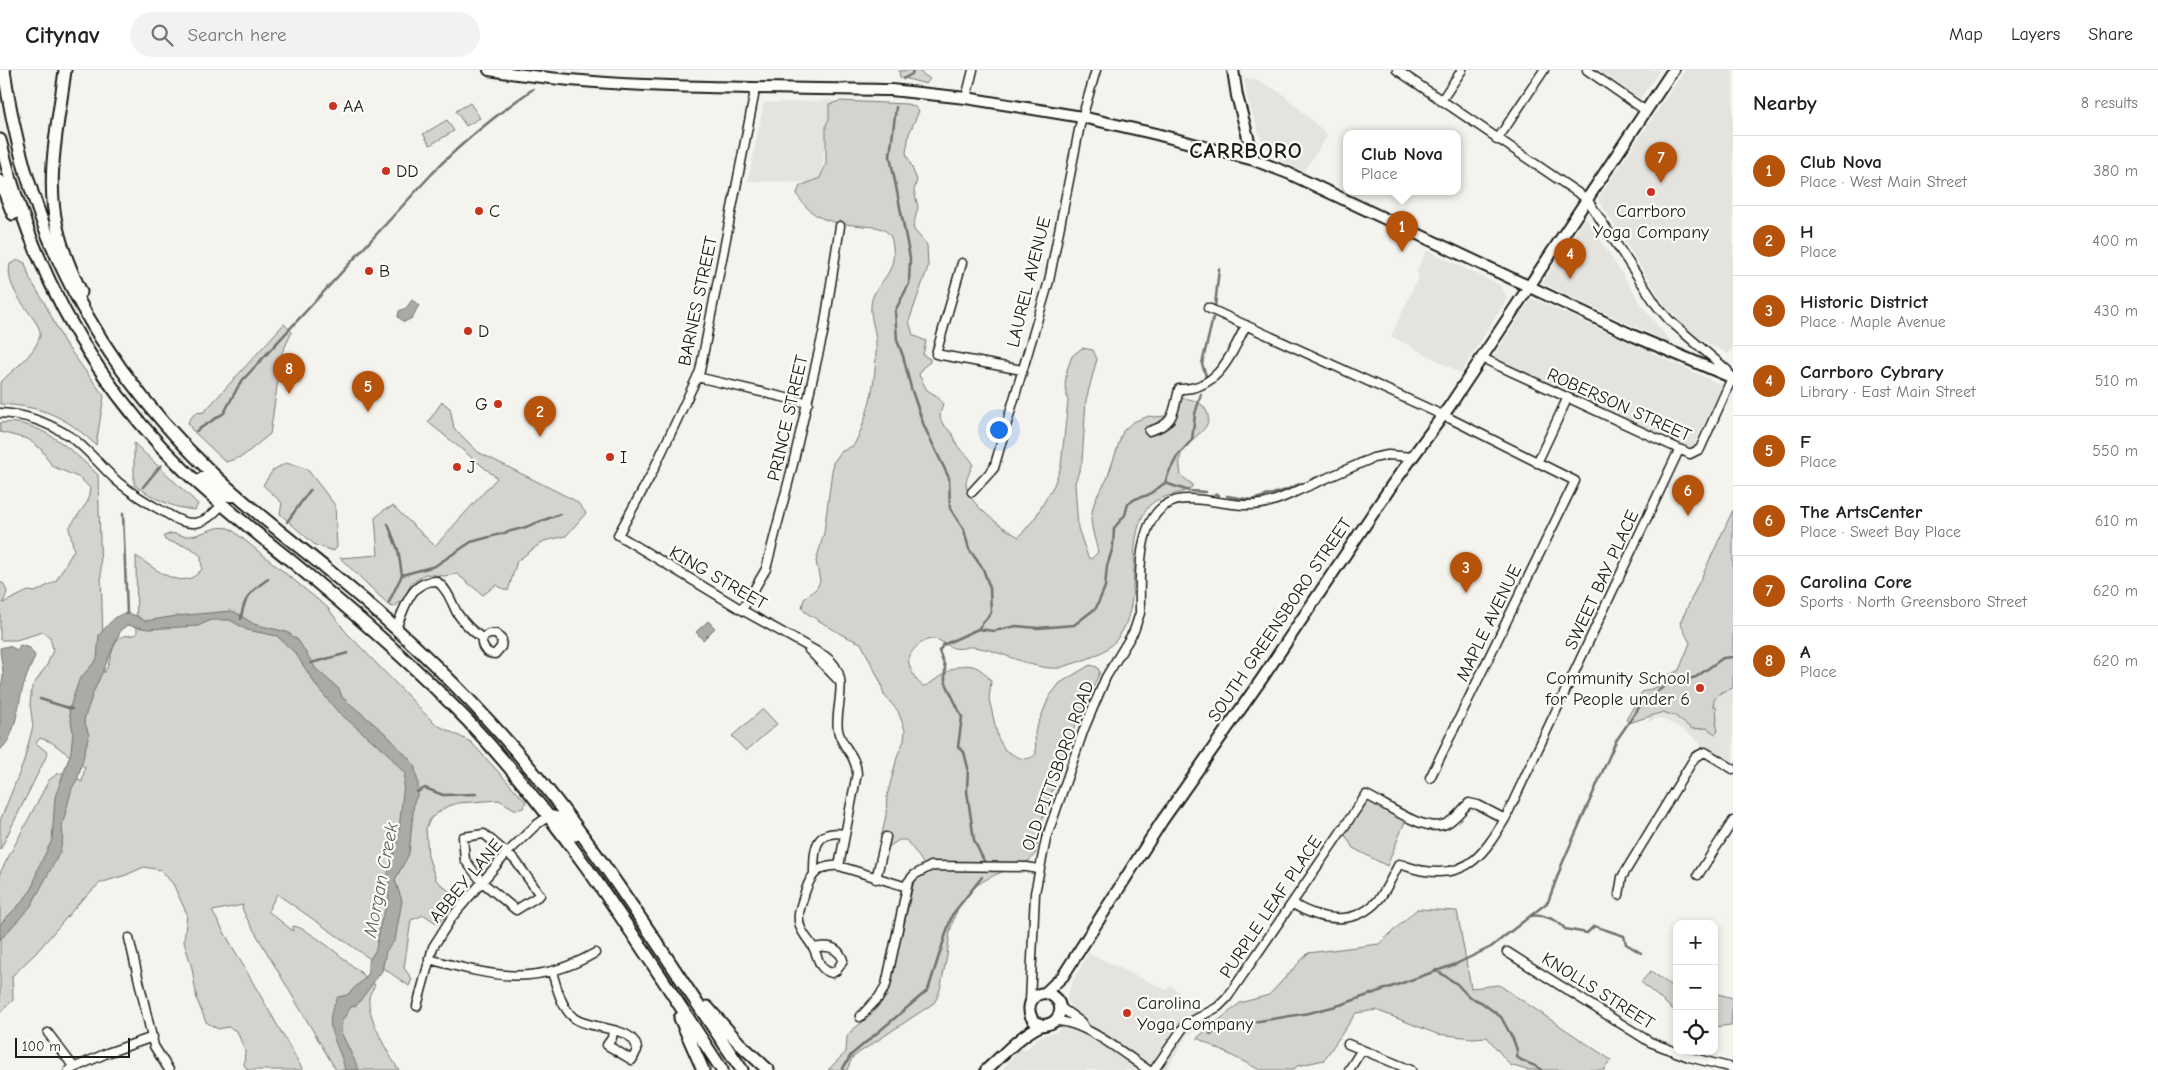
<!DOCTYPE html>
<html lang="en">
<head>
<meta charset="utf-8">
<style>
  body { margin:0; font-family:"Comic Neue",sans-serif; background:#f2f2f2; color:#202124 }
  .controls { position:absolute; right:15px; bottom:15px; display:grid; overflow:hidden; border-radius:10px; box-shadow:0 2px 8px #0003 }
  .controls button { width:45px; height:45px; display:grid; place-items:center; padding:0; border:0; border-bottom:1px solid #e0e0e0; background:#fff; color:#202124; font:25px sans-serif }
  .scale { position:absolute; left:15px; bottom:12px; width:115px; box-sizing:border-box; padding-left:5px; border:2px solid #1c1c1c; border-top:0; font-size:14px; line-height:18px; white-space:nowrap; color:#1c1c1c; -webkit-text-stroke:4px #fdfcf7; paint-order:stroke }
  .you { position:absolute; left:998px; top:359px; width:18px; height:18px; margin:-12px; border:4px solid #fff; border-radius:50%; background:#1a73e8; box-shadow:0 0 0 8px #1a73e833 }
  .badge { display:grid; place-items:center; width:32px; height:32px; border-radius:50%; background:#b45309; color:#fff; font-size:16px; font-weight:700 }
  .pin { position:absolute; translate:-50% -41px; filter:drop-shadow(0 1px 2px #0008) }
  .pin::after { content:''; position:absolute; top:26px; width:18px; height:15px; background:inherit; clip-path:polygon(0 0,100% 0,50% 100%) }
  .popup { position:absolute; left:1343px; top:60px; width:118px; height:65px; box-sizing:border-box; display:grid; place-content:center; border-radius:10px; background:#fff; filter:drop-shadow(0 1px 4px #0005); font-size:16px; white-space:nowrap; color:#757577 }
  .popup b { font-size:19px; color:#202124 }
  .popup::after { content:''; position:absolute; left:50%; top:100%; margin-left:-10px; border:10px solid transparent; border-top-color:#fff }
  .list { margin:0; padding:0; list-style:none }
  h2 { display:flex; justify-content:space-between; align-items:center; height:65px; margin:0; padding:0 20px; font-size:21px }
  h2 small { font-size:16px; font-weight:400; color:#757577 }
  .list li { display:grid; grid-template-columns:32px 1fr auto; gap:15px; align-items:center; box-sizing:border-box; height:70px; padding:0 20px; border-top:1px solid #e0e0e0 }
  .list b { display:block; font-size:19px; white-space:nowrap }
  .list p { margin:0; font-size:16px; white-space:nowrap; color:#757577 }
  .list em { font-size:16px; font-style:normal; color:#757577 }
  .icon { flex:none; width:28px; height:28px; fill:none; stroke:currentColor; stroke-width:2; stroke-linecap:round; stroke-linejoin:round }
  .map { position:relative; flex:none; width:1733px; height:1000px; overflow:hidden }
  header { display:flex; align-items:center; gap:30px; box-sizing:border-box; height:70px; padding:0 25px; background:#fff; border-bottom:1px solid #e0e0e0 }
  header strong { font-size:24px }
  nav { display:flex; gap:28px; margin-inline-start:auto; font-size:18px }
  .search { width:350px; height:45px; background:#f2f2f2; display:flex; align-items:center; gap:12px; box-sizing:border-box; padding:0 18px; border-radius:28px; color:#757577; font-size:19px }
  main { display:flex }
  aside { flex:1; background:#fff }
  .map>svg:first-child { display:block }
</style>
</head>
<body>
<header>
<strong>Citynav</strong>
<div class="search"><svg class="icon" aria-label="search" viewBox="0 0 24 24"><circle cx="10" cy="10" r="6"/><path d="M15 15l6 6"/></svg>Search here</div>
<nav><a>Map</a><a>Layers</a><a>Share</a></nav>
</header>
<main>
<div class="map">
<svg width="1733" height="1000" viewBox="0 0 1733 1000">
  <rect width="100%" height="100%" fill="#f4f3ee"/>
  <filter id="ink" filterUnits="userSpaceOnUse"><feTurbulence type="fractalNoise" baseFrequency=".02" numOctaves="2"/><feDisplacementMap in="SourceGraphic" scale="10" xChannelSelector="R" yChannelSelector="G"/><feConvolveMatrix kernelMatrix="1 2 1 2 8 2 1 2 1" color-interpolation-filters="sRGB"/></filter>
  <g filter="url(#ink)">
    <path fill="#e4e3de" d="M1598,0H1660L1640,29Z
      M1685,0H1733V278L1728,284L1704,271L1683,254L1665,235L1598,129Z
      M1244,7L1261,12L1280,22L1328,65L1304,101L1280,90L1262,72L1248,30Z
      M832,30L820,113L748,111L764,33Z
      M1586,148L1648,244L1674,275L1542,213Z
      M1427,180L1500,215L1507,228L1461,303L1391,266L1419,206L1416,201Z
      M1532,228L1722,315L1692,379L1497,290L1494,285Z
      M1700,561L1733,587V699L1703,682L1700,673L1692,666L1675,655L1659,648L1647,652Z
      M1088,883L1166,920L1171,915L1212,955L1188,964L1166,1000H1002L1020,978L1025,981L1039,967L1058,961L1073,941L1067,929L1070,917Z"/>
    <path fill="#d4d3cf" stroke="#787876" d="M917,0L930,9L926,14L900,7L899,1Z
      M840,31L907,34L914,36L919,41L909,64L906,83L917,110L914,120L918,137L913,157L915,161L927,175L928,197L909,251L913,265L926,271L923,285L930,289V292L922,298L919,305L927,320L937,326L943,334C936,353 943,352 953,365C956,370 956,376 960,379C965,384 970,387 973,394C971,399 967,407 966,412C965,433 1003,458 1019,467L1035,448L1054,415L1061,396L1068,331L1065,315L1067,300L1072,286L1082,278L1093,280L1097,289L1086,330L1082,392L1075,413L1078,458L1088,487L1091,489L1098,482L1092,458L1091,448L1093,437L1097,426L1107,409L1123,361L1133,352L1149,346L1154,347L1165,346L1180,328C1191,329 1200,330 1206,340C1216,359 1191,366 1183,380C1178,389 1180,396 1181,406L1192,414V417C1183,425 1161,424 1150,435C1140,446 1136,463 1135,477C1132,512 1138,558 1105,580C1092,589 1074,593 1059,598C1029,600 1003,580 973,577C967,576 961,580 954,578C947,576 940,569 933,569C922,569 906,583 909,594C911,602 916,611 923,616L928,615C950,599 971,582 991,611L989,629L998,668L1005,680C1015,686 1026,694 1036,684L1035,662L1049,627L1060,613L1090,595L1097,597L1100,602L1075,656L1043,747L1035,784L1029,791C988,808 961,813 950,862C948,873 948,885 945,896C942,908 941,923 934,933L860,982L852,988L847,1000H828L846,982L847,967L851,961L870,946L887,926L914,812L924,795C923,792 909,773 906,770H899L887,778L880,774L886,745L887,726L898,684L904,671L905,660L898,641L884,625L881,613L861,573L844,566L805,542L802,538L804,529L817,518L820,511L816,491L824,463L833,393L841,382L854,375C870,344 877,305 876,270C875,259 870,247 871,236C872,213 897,208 893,177C892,172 892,167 888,163C881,156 872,157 863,156C834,153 814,152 798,126L797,123L800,116L820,108L826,94V55L829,49V34Z
      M470,33L480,48L466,56L456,41Z
      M447,50L454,61L430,75L423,64Z
      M19,190L25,193L30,209L43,230L64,272L104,326L96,375C63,345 44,337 0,334V313C13,299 34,286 40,266C44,251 3,224 10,194Z
      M284,254L292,262L282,283L270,364L243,386L226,392L192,360L188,352L195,343L204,342Z
      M442,332L450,338L454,358L478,382L574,430L579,434L586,443L566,466L544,471L517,491L508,521L496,515L483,525L457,504L444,506L425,504L411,514L404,529L394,537L390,536L340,488L378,485L375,448L384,440L393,436L435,476L497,408L428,352Z
      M0,353C39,348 72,380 98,405L104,603C111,595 111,572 121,567C125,565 132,566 137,564L136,486C156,499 183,524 202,499L201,486L191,478L165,470L164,466C176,460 177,467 188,466C204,466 214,453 231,459L328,538L345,561L435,654L471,672L526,732L523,738L516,740L499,730L458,733L446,737L431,748L426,758L428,786L436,810L455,826L447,844L438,854L424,845L411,850L404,898L412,909L409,916L277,824L268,841L293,861V856C308,856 361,903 375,915C373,919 369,924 369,929C367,946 389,986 399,1000H336L246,847L242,838L243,835L212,841L303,1000H248L244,995L245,981L237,961L228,957L218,959L206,952L197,930L192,898L184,872L187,844L173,814L161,800L144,797L126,805L100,813L79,833L36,883L12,906L13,930L0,943V803L49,710L57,704L67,702L82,712L85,697L51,672L40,668L36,673L48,683L0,780V751L23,694L33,656L30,634L32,617L47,595L53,580L50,567L43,562L16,570H0V512L4,514L7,522L3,533L28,521L35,522L56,511L74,480L69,458L88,431L90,418L80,408L52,396L42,380L28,369L0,362Z
      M134,373L198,434L195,440C171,438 154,428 134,415Z
      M286,393L307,399L335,435L337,477L334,481L315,475L280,444L282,433L263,415L273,400Z
      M1733,440V618C1723,621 1714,624 1713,636H1716L1717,652H1716L1718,661L1715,664L1707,658L1692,659L1675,646L1663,642L1629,653L1626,650L1642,622L1662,615L1669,605L1679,600L1690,573L1680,553Z
      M763,639L777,654L746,681L732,666Z
      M1369,727L1406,749L1387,796L1353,778L1344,763Z
      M1417,839L1457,841L1471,918L1499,915L1611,990L1604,1000H1527L1510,995L1487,967L1472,968L1437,964L1376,940L1356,943L1324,990L1297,996L1294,1000H1260L1197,968L1240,933L1269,925L1308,883L1379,874Z
      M1651,901L1677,920V943L1641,912Z
      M1714,923L1733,928L1731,955L1714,957Z"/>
    <path fill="#abaaa6" stroke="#72716f" d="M412,230L419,235L412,248L404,252L398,247L399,241L406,238Z
      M230,541L235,542L254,554L287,562L298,570L316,599L339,619L342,627L386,664L414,694L418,713V724L414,732L409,784L395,810L402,831L395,870L386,881L382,901L356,936L351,937L342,951L341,962L359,1000H345C339,971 320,958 338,927L347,925L367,906L369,891L376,879L381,851L389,829L388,802L398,768L405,704L387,683L338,642L317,617L296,584L277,566L247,560L230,550H211L198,556L148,559L127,555L121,560L93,623L84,650L89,665L78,708L72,718L62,756L63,766L60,782L31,836L0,870V854L21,833L32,819L38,798L52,770L55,727L71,682L73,662L69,640L79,610L97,589L99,565C115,547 122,535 145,551L177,546Z
      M708,551L715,558L703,570L696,562Z
      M20,575L30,578L35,586C32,594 28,602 25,611C17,632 18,665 0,680V617C7,605 0,591 0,578L9,576L17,580Z"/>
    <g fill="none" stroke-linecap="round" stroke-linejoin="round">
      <path stroke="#72716f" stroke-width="2.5" d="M903,9L912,4L913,0
        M896,37L890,86L910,188L909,214L895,241L897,270L903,286L911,318L924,356L949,408L950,438L964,460L969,479L983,499L990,518L991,543L978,559L943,575L939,581L945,597V611L962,647L958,677L964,682L968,698L967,721L974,770L984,791
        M1215,236L1219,199
        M1206,306L1202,294L1213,248
        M196,361L224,343L240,313L440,95C469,67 500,42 533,19
        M1346,396L1363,387
        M1312,409L1328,404
        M1165,413L1189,421L1206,422
        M143,417L161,395
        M1215,424L1219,425
        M1227,426L1252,430L1286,420L1302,413
        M123,443L127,544
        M287,452L310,420
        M388,454L398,480L402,505
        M388,534L402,505L435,496L471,472L526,457L560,444
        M241,549C243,528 252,520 268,509
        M978,559L994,561L1016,556L1038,558L1074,555L1096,538L1105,517L1107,496L1113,477L1114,458L1125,445L1128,434L1135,429L1148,425L1165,413L1169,402L1178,385L1192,370L1195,344L1201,324
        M311,593L348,583
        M40,629L72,639
        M417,722L425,718L443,725L476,724
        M1530,846C1543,844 1557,849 1565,859L1587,863L1594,856L1624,866L1626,874L1641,883
        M1436,900L1457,914L1469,927L1481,932L1501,947L1513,969L1517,980V987C1525,994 1535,994 1541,1000
        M1210,964L1228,956L1309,943L1340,935L1456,894L1491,877L1548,832L1562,794L1616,671L1642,633L1666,615L1696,607L1723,588L1733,587
        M842,1000L851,985L928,920L952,845L982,807"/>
      <g stroke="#1c1c1c" stroke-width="11">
        <path id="minor" d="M1397,0L1587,129L1657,236L1670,251L1727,300L1732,308L1700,379L1690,384L1482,288
          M1587,0L1646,41
          M753,17L754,26L700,301L651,405L618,465L742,540L825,586C853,605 834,637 838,660C841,677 856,684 857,703L839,796
          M966,28L973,0
          M1441,31L1462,0
          M1497,70L1544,0
          M962,193L936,284L1022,300
          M1208,238L1451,349L1575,411L1430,708
          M697,307L808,333
          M0,343C26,344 49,353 71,367C89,380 102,398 118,412C133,424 149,434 166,443C174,448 184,454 194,453C206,452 214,443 222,435
          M1149,361C1175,354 1173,343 1179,319C1218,320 1231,285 1246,255
          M1537,393L1567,329
          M972,422L994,398L1004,363L1049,211L1080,55L1096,0
          M742,540L766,499L793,394L824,259L840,156
          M396,558C405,538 410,511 436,511C447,518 451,531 457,543C464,553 472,561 482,568C481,577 486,584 495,584L501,577L502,570L496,564H489L482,568
          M809,580L839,611
          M484,764L515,790L540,825L516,840L482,812L465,790L463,767Z
          M814,803C814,778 815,759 845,764
          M1698,805L1733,751
          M876,809L886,767
          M1619,825L1622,807L1695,687L1705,682L1733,699
          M1293,834C1321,851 1356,857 1380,828C1387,818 1393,805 1399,794C1407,796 1416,800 1425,801C1469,808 1485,782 1505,749L1679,380
          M129,868L154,976L169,1000
          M814,878C826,875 838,876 843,890L837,900L832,903C819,900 819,890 814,879C810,871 803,865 800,856C797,846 800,838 803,829C808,810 815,794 839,796L907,817
          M1507,882L1650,972L1689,987L1733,998
          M429,889C492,906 534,918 595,883
          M552,902C557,918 561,937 574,948C589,960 636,955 637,980L632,990L607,975L612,968L613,960
          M1030,932L1035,823L1046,769L1084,659L1106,607L1134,561L1140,543C1140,505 1134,428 1189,429C1213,429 1237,438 1261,434C1276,432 1290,424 1304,418C1327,408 1350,398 1373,388L1388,385L1413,387
          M417,936L433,877L452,847L507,783L536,755L549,746
          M1060,937L1081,952L1085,958
          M860,947L879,927L886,915L908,812L914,805L931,796L1027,797L1038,799
          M1055,951C1085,951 1124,984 1148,1000
          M48,963L73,996
          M1348,974L1411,1000
          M69,1000L107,983L153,967
          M1154,1000L1185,955L1218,937L1227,928L1366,725C1387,734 1428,767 1449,752C1457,747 1462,739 1469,733L1478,735L1505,749
          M1349,1000L1361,981"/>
      </g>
      <g stroke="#1c1c1c" stroke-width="14">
        <path id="major" d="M489,0C622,21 757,17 891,20L966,28L1082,47L1156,64L1254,90L1288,103L1634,266L1733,308
          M1233,0L1237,26L1254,90
          M1045,923L1063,906L1162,751L1261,610L1392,415L1449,337L1673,0
          M986,1000C1003,985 1019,966 1040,956C1046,954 1053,955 1057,948C1062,942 1061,933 1055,928C1038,913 1021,936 1034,951L1042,955"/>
      </g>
      <g stroke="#1c1c1c" stroke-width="15">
        <path id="highway" d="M4,0C26,158 97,294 213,404C253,442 298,475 340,510C393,554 442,600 488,650C587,756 660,881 742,1000
          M65,0C59,50 45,107 57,157C62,180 71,201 81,222
          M0,70C31,196 91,310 185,401C218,433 254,461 290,490C352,541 412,593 468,651C567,756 643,880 722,1000
          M0,111L13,144
          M203,408C212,415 224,429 236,425
          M549,746L558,748L575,765
          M707,937L739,973L768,1000
          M680,948L703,1000"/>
      </g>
      <use href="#minor" stroke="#fdfcf7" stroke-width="8"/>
      <use href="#major" stroke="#fdfcf7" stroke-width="10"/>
      <use href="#highway" stroke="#fdfcf7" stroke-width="11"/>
    </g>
  </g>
  <g fill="#c8321e" stroke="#fdfcf7" stroke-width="2">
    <circle cx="333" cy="36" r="5"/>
    <circle cx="386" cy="101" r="5"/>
    <circle cx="1651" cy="122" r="5"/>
    <circle cx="479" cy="141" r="5"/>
    <circle cx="369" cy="201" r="5"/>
    <circle cx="468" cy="261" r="5"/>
    <circle cx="498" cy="334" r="5"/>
    <circle cx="610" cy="387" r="5"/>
    <circle cx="457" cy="397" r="5"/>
    <circle cx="1700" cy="618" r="5"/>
    <circle cx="1127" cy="943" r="5"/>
  </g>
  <g text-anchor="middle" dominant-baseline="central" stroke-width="4.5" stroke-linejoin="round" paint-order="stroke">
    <g font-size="18" fill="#1c1c1c" stroke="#fdfcf7" text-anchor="start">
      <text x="343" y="36">AA</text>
      <text x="396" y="101">DD</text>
      <text x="489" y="141">C</text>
      <text x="1651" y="141" text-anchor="middle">Carrboro<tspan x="1651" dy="21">Yoga Company</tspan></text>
      <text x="379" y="201">B</text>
      <text x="478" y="261">D</text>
      <text x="488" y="334" text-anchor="end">G</text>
      <text x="620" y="387">I</text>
      <text x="467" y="397">J</text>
      <text x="1690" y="608" text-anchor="end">Community School<tspan x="1690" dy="21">for People under 6</tspan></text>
      <text x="1137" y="933">Carolina<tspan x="1137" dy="21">Yoga Company</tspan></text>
    </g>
    <g font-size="18" fill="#1c1c1c" stroke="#fdfcf7">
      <text transform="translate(1029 212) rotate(-76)">LAUREL AVENUE</text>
      <text transform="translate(698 231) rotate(-78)">BARNES STREET</text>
      <text transform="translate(1619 335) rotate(24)">ROBERSON STREET</text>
      <text transform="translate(788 348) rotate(-77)">PRINCE STREET</text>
      <text transform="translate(718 508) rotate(30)">KING STREET</text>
      <text transform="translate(1602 510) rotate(-65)">SWEET BAY PLACE</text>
      <text transform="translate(1280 550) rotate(-56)">SOUTH GREENSBORO STREET</text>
      <text transform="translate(1489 553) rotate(-64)">MAPLE AVENUE</text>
      <text transform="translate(1058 696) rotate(-70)">OLD PITTSBORO ROAD</text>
      <text transform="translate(466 811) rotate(-50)">ABBEY LANE</text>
      <text transform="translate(1271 837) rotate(-56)">PURPLE LEAF PLACE</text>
      <text transform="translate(1598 921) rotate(32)">KNOLLS STREET</text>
    </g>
    <g font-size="19" font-style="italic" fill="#5c5c5a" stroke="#fdfcf7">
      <text transform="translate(381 810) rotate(-79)">Morgan Creek</text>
    </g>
    <g font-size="22" font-weight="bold" letter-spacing="1" fill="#1c1c1c" stroke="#fdfcf7">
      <text x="1246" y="81">CARRBORO</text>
    </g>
  </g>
</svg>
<div class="controls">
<button>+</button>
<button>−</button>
<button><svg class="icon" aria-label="locate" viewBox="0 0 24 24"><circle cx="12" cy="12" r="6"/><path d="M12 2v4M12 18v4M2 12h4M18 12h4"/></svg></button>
</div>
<div class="scale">100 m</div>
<div class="you"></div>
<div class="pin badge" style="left:1402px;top:182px">1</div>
<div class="popup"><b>Club Nova</b>Place</div>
<div class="pin badge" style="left:540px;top:367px">2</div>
<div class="pin badge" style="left:1466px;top:523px">3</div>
<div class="pin badge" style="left:1570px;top:209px">4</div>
<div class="pin badge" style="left:368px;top:342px">5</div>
<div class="pin badge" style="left:1688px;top:446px">6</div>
<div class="pin badge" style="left:1661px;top:113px">7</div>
<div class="pin badge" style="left:289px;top:324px">8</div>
</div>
<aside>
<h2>Nearby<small>8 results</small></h2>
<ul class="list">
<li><span class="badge">1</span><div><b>Club Nova</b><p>Place · West Main Street</p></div><em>380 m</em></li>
<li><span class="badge">2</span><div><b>H</b><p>Place</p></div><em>400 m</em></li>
<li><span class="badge">3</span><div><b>Historic District</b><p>Place · Maple Avenue</p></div><em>430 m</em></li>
<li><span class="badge">4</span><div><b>Carrboro Cybrary</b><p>Library · East Main Street</p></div><em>510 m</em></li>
<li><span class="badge">5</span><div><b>F</b><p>Place</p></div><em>550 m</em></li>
<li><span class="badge">6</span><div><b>The ArtsCenter</b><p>Place · Sweet Bay Place</p></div><em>610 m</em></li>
<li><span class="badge">7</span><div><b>Carolina Core</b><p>Sports · North Greensboro Street</p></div><em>620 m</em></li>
<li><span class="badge">8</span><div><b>A</b><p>Place</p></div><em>620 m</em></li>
</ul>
</aside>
</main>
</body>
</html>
